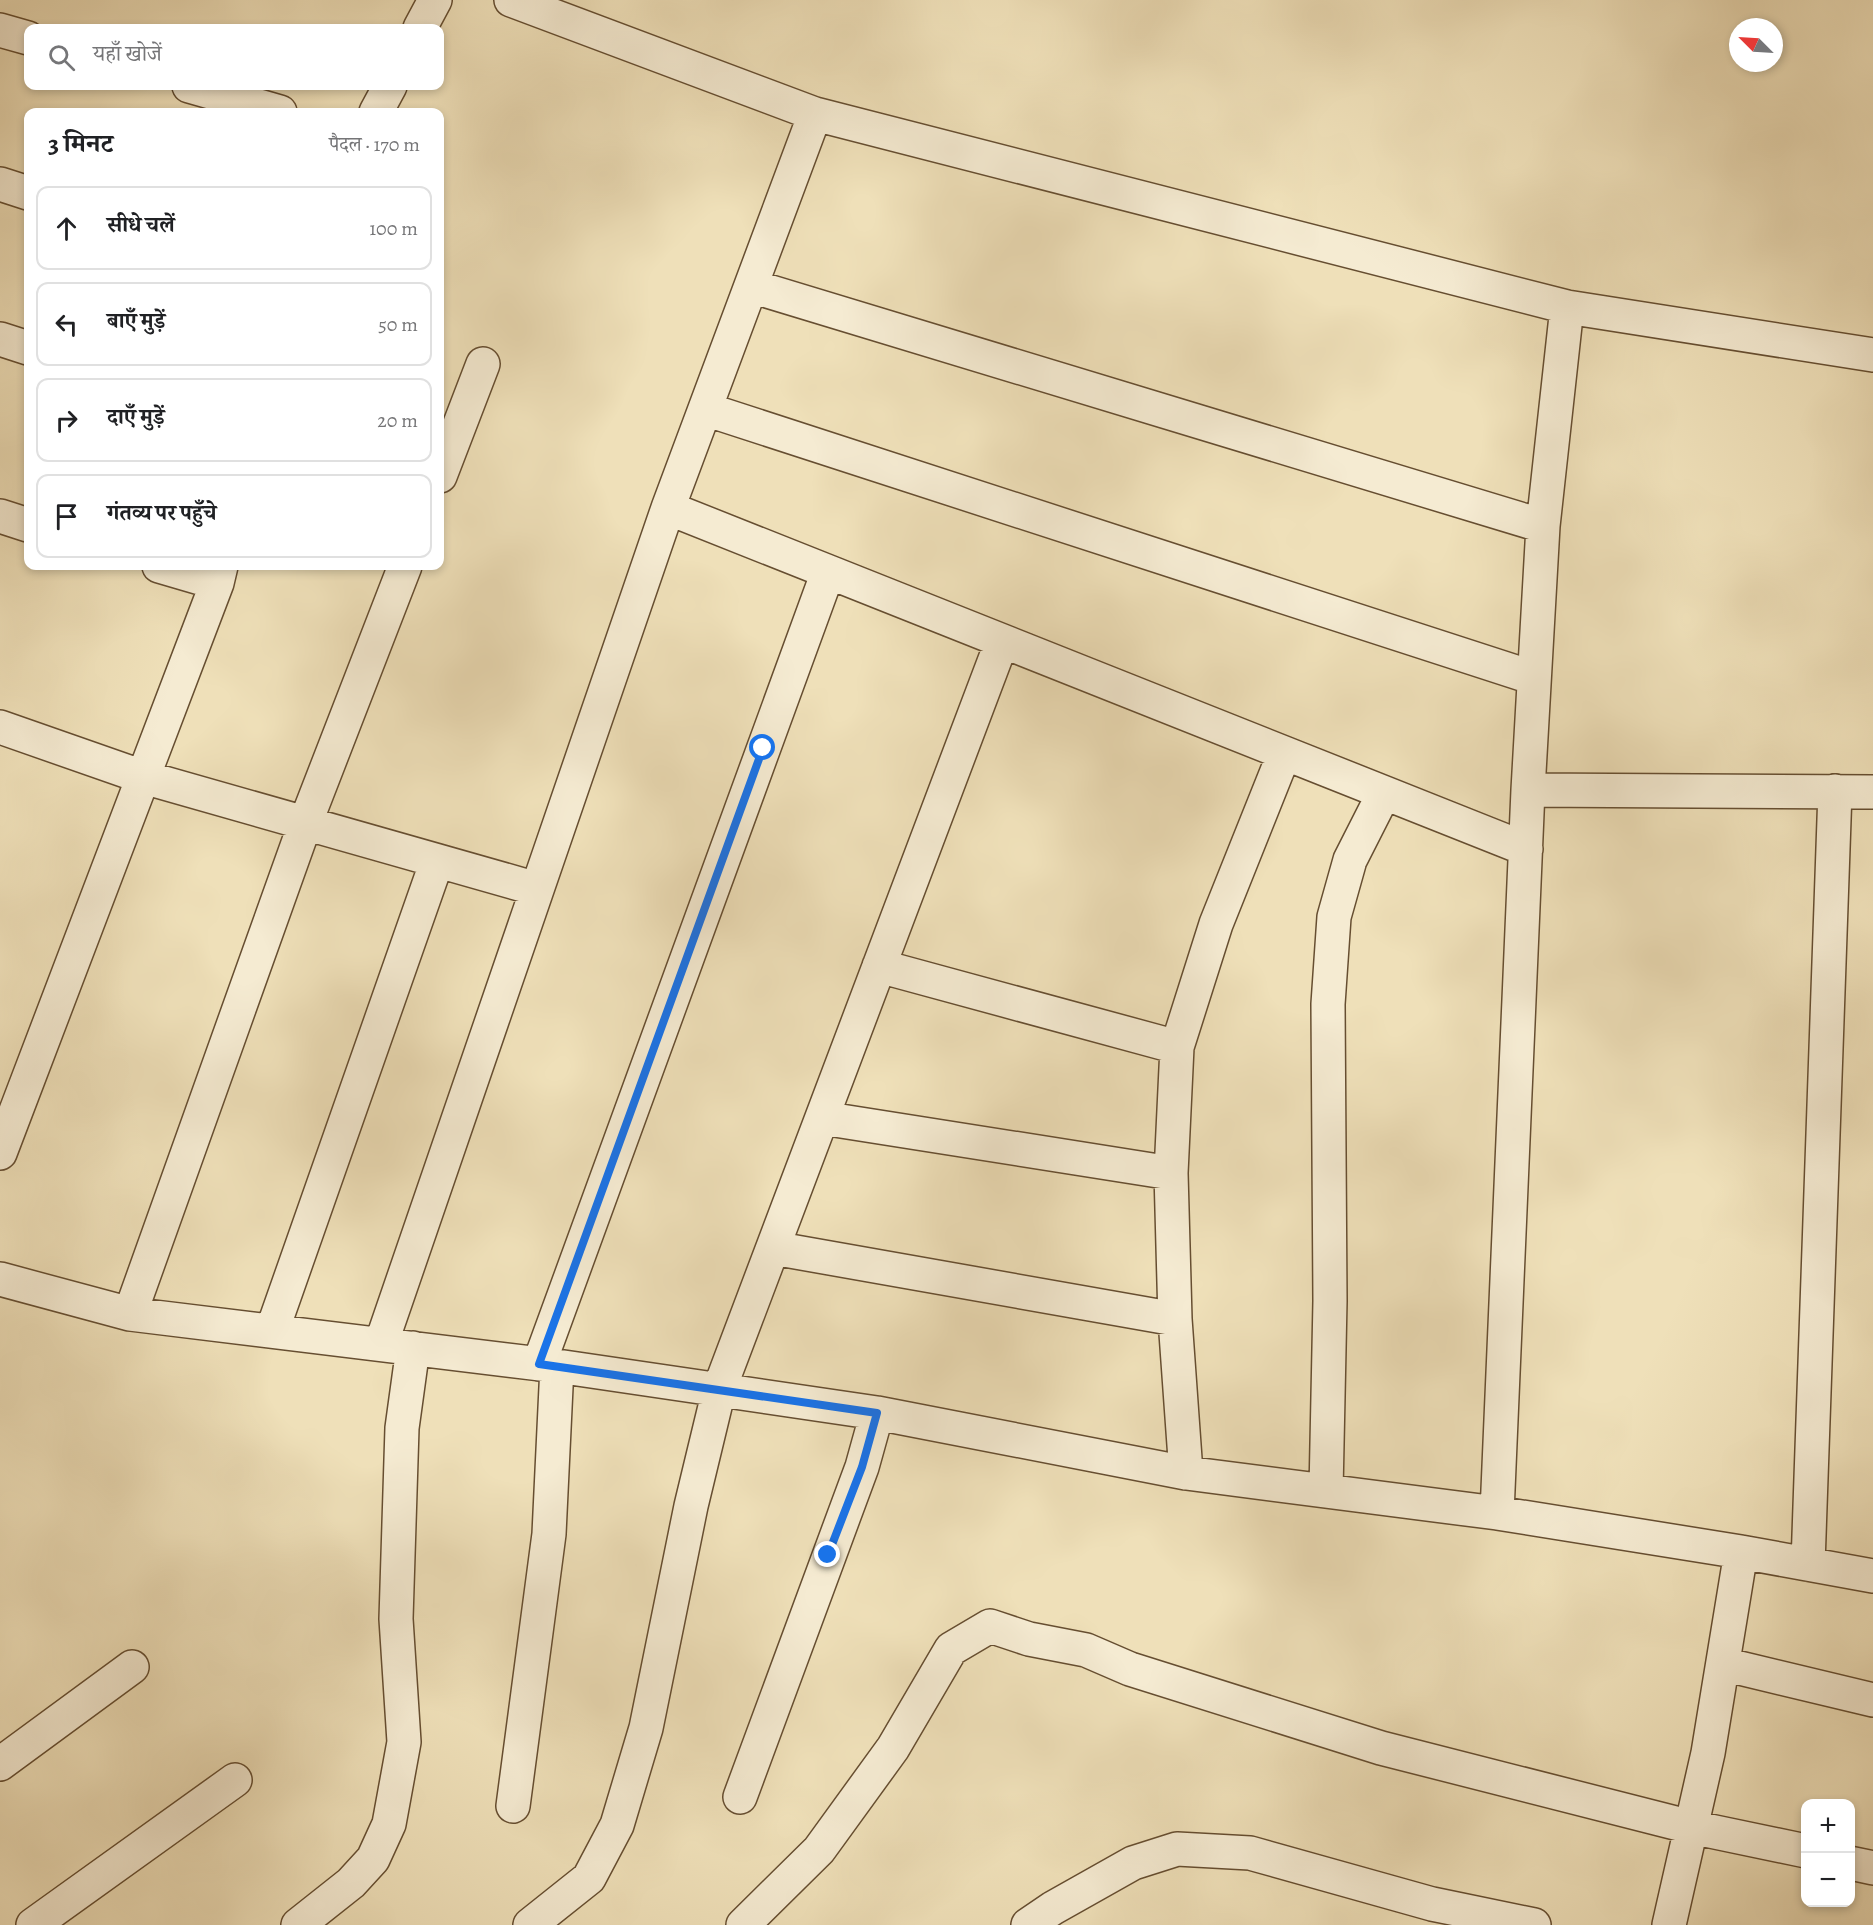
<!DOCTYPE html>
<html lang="hi">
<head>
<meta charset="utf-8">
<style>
  body { margin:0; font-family:Alegreya,"Noto Serif Devanagari",serif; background:#f2f2f2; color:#202124 }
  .controls { position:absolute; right:18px; bottom:18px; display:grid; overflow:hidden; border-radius:12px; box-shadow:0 3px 9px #0003 }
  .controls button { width:54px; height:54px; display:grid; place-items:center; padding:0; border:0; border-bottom:2px solid #e0e0e0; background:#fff; color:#202124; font:30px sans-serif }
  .compass { position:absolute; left:1729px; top:18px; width:54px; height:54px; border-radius:50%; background:#fff; box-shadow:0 3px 9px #0003; rotate:294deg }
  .stop { position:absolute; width:18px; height:18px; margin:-14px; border:4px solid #1a73e8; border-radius:50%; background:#fff }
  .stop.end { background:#1a73e8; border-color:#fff; box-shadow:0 2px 6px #0008 }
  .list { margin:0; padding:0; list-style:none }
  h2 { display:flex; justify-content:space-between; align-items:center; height:78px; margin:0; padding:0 24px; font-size:26px }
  h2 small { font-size:20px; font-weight:400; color:#757577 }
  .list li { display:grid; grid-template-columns:39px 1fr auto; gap:18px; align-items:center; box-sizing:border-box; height:84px; margin:0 12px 12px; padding:0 12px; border:2px solid #e0e0e0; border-radius:12px }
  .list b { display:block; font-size:22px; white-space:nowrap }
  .list em { font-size:20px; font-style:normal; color:#757577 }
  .icon { flex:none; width:33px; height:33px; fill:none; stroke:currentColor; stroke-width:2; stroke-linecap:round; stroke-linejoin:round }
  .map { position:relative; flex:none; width:1873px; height:1925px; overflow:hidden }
  .search { position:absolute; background:#fff; box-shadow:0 3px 9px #0003; left:24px; top:24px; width:420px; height:66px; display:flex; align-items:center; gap:15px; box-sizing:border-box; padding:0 21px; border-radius:12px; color:#757577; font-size:22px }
  .panel { position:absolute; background:#fff; box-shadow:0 3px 9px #0003; left:24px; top:108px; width:420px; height:462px; border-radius:12px }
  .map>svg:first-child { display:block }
</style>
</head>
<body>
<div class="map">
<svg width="1873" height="1925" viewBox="0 0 1873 1925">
  <rect width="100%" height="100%" fill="#efe0b9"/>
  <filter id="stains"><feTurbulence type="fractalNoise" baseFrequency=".00333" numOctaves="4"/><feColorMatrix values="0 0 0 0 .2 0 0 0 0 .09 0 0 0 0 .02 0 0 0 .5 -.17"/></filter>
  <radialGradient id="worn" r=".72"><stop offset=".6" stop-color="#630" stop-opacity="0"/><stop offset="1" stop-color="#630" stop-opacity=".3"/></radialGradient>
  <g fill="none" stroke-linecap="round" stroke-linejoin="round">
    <g stroke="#664e31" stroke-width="36">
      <path id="minor" d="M511,0L815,114L1567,307L1873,355
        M420,28L435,0
        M0,30L28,38
        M189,86L280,112
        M376,112L390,86
        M0,184L28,193
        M751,286L1543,526
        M0,339L28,348
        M705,409L1534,678
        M440,476L483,364
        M668,508L1526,849
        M0,516L28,525
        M159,566L217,583
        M0,727L143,777L537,889
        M1528,790L1873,792
        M879,966L1177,1047
        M822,1118L1171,1173
        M0,1153L217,583L221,566
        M773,1248L1175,1319
        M0,1279L130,1314L557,1366L877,1413L1186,1473L1497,1513L1741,1552L1873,1576
        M130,1314L305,824L405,566
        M272,1331L437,861
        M381,1344L668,508L815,114
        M539,1364L828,572
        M1186,1473L1175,1319L1171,1173L1177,1047L1216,924L1284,754
        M1326,1491L1330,1301L1328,1004L1334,917L1350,860L1384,793
        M1497,1513L1528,790L1543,526L1567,307
        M1808,1564L1835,791
        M1723,1664L1873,1700
        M0,1764L132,1667
        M740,1797L862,1467L877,1413
        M513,1806L549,1534L557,1366
        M1850,1863L1873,1868
        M33,1925L235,1780
        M298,1925L351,1883L373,1859L389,1824L404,1742L396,1619L402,1428L413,1348
        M530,1925L589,1878L617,1825L646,1728L691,1506L719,1390L1002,641
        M743,1925L819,1850L893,1748L951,1649L990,1626L1029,1639L1086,1650L1130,1669L1381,1748L1691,1827L1806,1851
        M1028,1925L1053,1908L1133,1863L1177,1849L1250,1853L1432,1904L1534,1925
        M1669,1925L1708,1753L1741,1552"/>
    </g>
    <use href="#minor" stroke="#f5ebd2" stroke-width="33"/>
  </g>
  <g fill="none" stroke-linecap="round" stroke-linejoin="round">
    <path stroke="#1a73e8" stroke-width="8" d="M763,748L539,1364L877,1413L862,1467L828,1555"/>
  </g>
  <rect width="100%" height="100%" filter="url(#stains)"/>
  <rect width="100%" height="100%" fill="url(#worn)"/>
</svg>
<div class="controls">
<button>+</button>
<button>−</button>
</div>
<svg class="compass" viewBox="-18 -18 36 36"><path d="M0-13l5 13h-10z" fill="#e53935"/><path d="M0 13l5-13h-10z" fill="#757577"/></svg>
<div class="stop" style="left:763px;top:748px"></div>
<div class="stop end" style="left:828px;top:1555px"></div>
<div class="search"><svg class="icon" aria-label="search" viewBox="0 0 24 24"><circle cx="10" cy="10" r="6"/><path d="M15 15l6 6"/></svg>यहाँ खोजें</div>
<section class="panel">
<h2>3 मिनट<small>पैदल · 170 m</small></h2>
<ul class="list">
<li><svg class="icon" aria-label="ahead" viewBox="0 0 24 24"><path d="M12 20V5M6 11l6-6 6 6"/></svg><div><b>सीधे चलें</b></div><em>100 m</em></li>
<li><svg class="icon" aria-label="left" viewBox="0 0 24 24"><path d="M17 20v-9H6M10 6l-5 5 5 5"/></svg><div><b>बाएँ मुड़ें</b></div><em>50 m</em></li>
<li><svg class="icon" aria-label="right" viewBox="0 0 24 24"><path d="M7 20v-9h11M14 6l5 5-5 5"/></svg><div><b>दाएँ मुड़ें</b></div><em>20 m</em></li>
<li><svg class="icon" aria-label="arrive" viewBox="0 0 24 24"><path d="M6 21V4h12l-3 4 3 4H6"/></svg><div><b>गंतव्य पर पहुँचे</b></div></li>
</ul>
</section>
</div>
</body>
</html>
